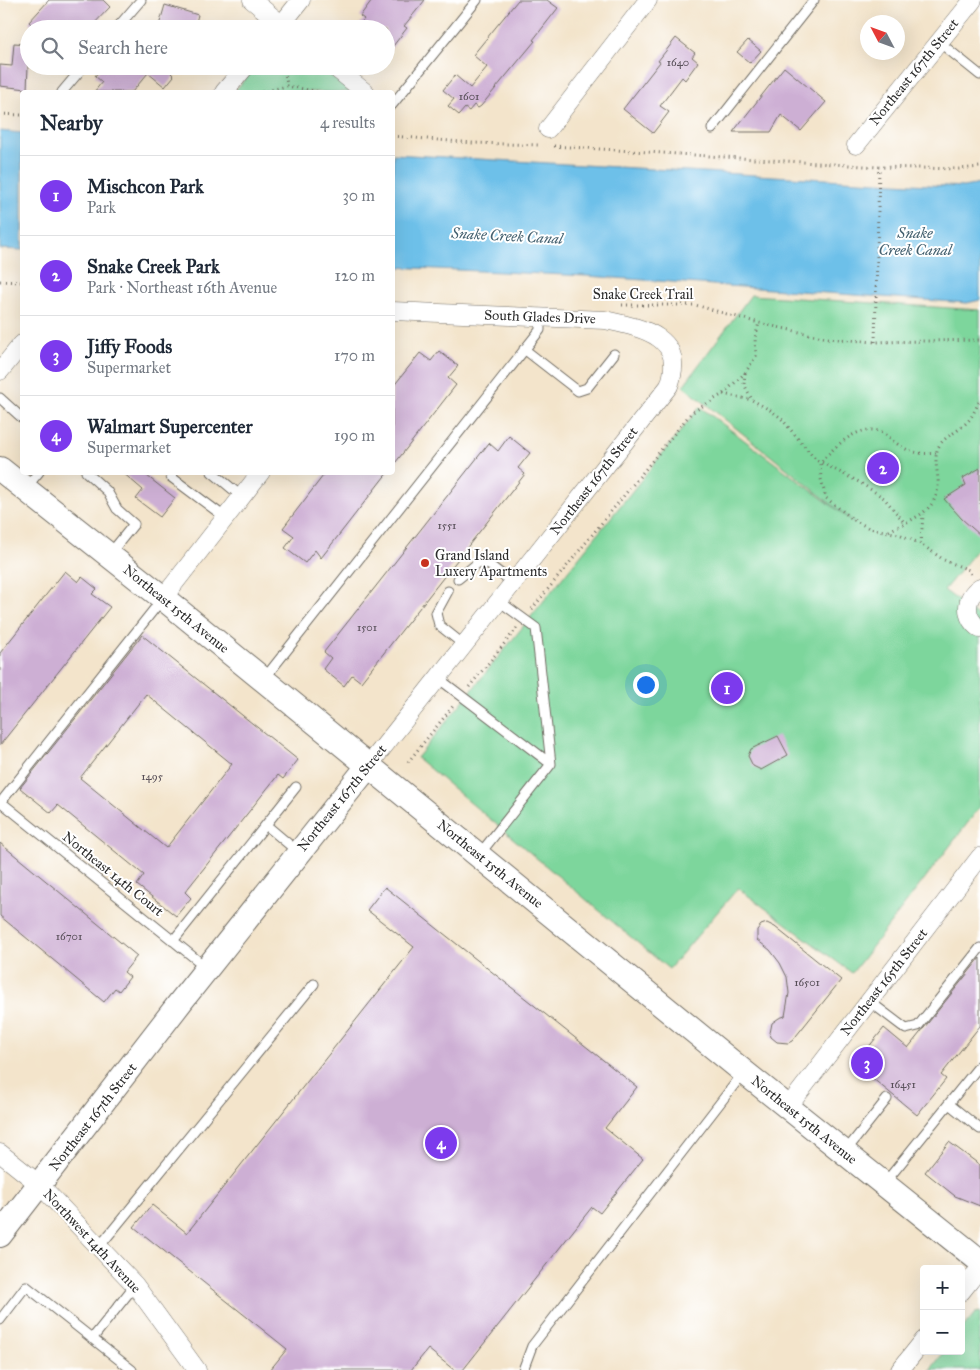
<!DOCTYPE html>
<html lang="en">
<head>
<meta charset="utf-8">
<style>
  body { margin:0; font-family:"IM FELL Great Primer",serif; background:#f6f6f7; color:#1f2937 }
  .controls { position:absolute; right:15px; bottom:15px; display:grid; overflow:hidden; border-radius:5px; box-shadow:0 5px 20px #0002 }
  .controls button { width:45px; height:45px; display:grid; place-items:center; padding:0; border:0; border-bottom:1px solid #e0e1e3; background:#fff; color:#1f2937; font:25px sans-serif }
  .compass { position:absolute; left:860px; top:15px; width:45px; height:45px; border-radius:50%; background:#fff; box-shadow:0 5px 20px #0002; rotate:311deg }
  .you { position:absolute; left:645px; top:684px; width:18px; height:18px; margin:-12px; border:4px solid #fff; border-radius:50%; background:#1a73e8; box-shadow:0 0 0 8px #1a73e833 }
  .badge { display:grid; place-items:center; width:32px; height:32px; border-radius:50%; background:#7c3aed; color:#fff; font-size:16px; font-weight:700 }
  .pin { position:absolute; translate:-50% -50%; border:2px solid #fff; box-shadow:0 1px 5px #0006 }
  .list { margin:0; padding:0; list-style:none }
  h2 { display:flex; justify-content:space-between; align-items:center; height:65px; margin:0; padding:0 20px; font-size:21px }
  h2 small { font-size:16px; font-weight:400; color:#747a83 }
  .list li { display:grid; grid-template-columns:32px 1fr auto; gap:15px; align-items:center; box-sizing:border-box; height:80px; padding:0 20px; border-top:1px solid #e0e1e3 }
  .list b { display:block; font-size:19px; white-space:nowrap }
  .list p { margin:0; font-size:16px; white-space:nowrap; color:#747a83 }
  .list em { font-size:16px; font-style:normal; color:#747a83 }
  .icon { flex:none; width:28px; height:28px; fill:none; stroke:currentColor; stroke-width:2; stroke-linecap:round; stroke-linejoin:round }
  .map { position:relative; flex:none; width:980px; height:1370px; overflow:hidden }
  .search { position:absolute; background:#fff; box-shadow:0 5px 20px #0002; left:20px; top:20px; width:375px; height:55px; display:flex; align-items:center; gap:12px; box-sizing:border-box; padding:0 18px; border-radius:28px; color:#747a83; font-size:19px }
  .panel { position:absolute; background:#fff; box-shadow:0 5px 20px #0002; left:20px; top:90px; width:375px; height:385px; border-radius:5px }
  .map>svg:first-child { display:block }
</style>
</head>
<body>
<div class="map">
<svg width="980" height="1370" viewBox="0 0 980 1370">
  <rect width="100%" height="100%" fill="#fff"/>
  <filter id="ink" filterUnits="userSpaceOnUse"><feTurbulence type="fractalNoise" baseFrequency=".02" numOctaves="2"/><feDisplacementMap in="SourceGraphic" scale="10" xChannelSelector="R" yChannelSelector="G"/><feConvolveMatrix kernelMatrix="1 2 1 2 8 2 1 2 1" color-interpolation-filters="sRGB"/></filter>
  <filter id="wash" filterUnits="userSpaceOnUse"><feTurbulence type="fractalNoise" baseFrequency=".0096" numOctaves="4" result="noise"/><feDisplacementMap in="SourceGraphic" scale="20" xChannelSelector="R" yChannelSelector="G"/><feGaussianBlur stdDeviation="1.12" result="paint"/><feColorMatrix in="noise" values="0 0 0 0 0 0 0 0 0 0 0 0 0 0 0 0 0 1.4 0 .05"/><feComposite in="paint" operator="in"/></filter>
  <g filter="url(#wash)">
    <rect width="100%" height="100%" fill="#f3e4cb"/>
    <path fill="#7dd69c" stroke="#548064" d="M256,66H319L351,92H234Z
      M751,295L980,310V552L977,550L944,590L980,617V807L852,973L738,888L669,969L417,758L700,407L855,523L683,386Z
      M980,1312V1370H930L945,1351H961V1330L975,1313Z"/>
    <path fill="#6dc0e9" stroke="#4c768a" d="M0,131L22,133V250L0,249Z
      M393,154L963,187L980,184V300L967,303L587,276L393,267Z"/>
    <g id="blocks">
      <path fill="#cdafd4" fill-rule="evenodd" d="M49,0H103L110,7L89,29H36L29,22Z
        M372,0H425L404,26L407,28L386,55V29H356L364,19L360,16Z
        M518,0H547L558,8L533,40L535,41L481,106L478,108L474,105L469,111L465,108L459,115L448,106L454,99L443,90L455,75L470,88L487,67L473,55Z
        M165,5L198,15L194,29H158Z
        M676,38L695,53L692,57L698,62L685,80L682,77L660,106L669,112L653,133L623,109L660,62L658,61Z
        M748,40L761,51L750,63L737,52Z
        M14,43L29,44L27,89L0,86V65L12,66Z
        M103,66H176L171,73L174,76L165,87L148,73L132,92H94L102,82L95,76Z
        M784,67L826,102L801,131L781,115L771,132H733Z
        M439,351L458,366L448,378L456,385L392,467V388L420,353L431,361Z
        M509,436L530,453L518,468L525,474L361,682L352,675L344,686L323,669L331,658L324,652L489,443L498,451Z
        M980,468V535L962,519L944,499L966,485L963,478Z
        M122,472H142L175,498L160,517L136,499L143,490Z
        M326,472H388L321,558L315,550L305,563L285,548L294,536L283,528Z
        M65,571L78,582L82,577L97,589L92,594L110,607L0,745V653Z
        M142,635L298,760L283,779L278,775L185,892L191,898L176,916L137,885L144,875L58,805L51,813L20,788ZM146,694L232,764L166,848L80,778Z
        M778,736L788,755L761,770L753,766L748,756L751,749Z
        M0,843L137,956L124,972L130,977L119,991L115,988L104,1002L0,916Z
        M385,887L637,1087L605,1128L643,1159L600,1213L592,1207L463,1370H454L428,1349L411,1370H270L287,1349L134,1227L152,1205L187,1233L414,947L367,910Z
        M767,923L775,927L841,980L792,1041L788,1043L777,1042L771,1037L770,1033L772,1023L779,1018L785,1016L789,993L787,977L780,963L770,950L757,940V930L761,925Z
        M980,958V1026L941,1075L946,1079L917,1115L855,1064L884,1028L908,1048Z
        M949,1142L980,1165V1206L955,1196L925,1172Z"/>
    </g>
  </g>
  <g filter="url(#ink)">
    <use href="#blocks" fill-opacity="0" stroke="#716c63" stroke-width="1"/>
    <g fill="none" stroke-linecap="round" stroke-linejoin="round">
      <g stroke="#716c63" stroke-width="11">
        <path id="lane" d="M116,29L141,0
          M939,42L980,75
          M62,92L84,66
          M392,105L477,0
          M712,129L814,0
          M524,349L578,391L587,388L614,354
          M0,398L22,418
          M86,472L107,491L117,509L134,524L109,555
          M212,472L242,497
          M171,477L226,518
          M25,489L39,472
          M458,579L479,562L488,564L513,583
          M448,591L436,613L439,625L464,645
          M163,598L1,802L207,968
          M438,678L551,764L536,628L499,601
          M264,679L540,330V317
          M266,825L298,852
          M479,855L551,764
          M173,941L296,787
          M869,1001L906,1029L918,1026L980,948
          M949,1104L980,1129
          M845,1152L887,1099
          M884,1184L980,1065
          M99,1247L314,984
          M0,1320L26,1286L132,1370
          M92,1339L135,1285
          M523,1370L532,1346L744,1072"/>
      </g>
      <g stroke="#716c63" stroke-width="19">
        <path id="street" d="M252,0L287,29
          M278,29L301,0
          M333,66L365,92
          M224,92L246,66
          M548,129L648,0
          M856,145L973,0
          M0,371L22,344
          M980,587C964,598 964,618 980,629
          M163,598L261,472
          M369,765L669,386C687,336 642,328 605,320L392,311
          M788,1107L980,857
          M0,1153L40,1185L135,1285L197,1370
          M961,1292L980,1268
          M900,1370L924,1340"/>
      </g>
      <g stroke="#716c63" stroke-width="26">
        <path id="secondary" d="M0,469L163,598L744,1072L980,1261
          M0,1235L182,1000L369,765"/>
      </g>
      <path stroke="#716c63" stroke-width="3" stroke-dasharray="1 4" stroke-linecap="butt" d="M284,66L287,85
        M262,92L287,86L320,92
        M0,114L22,115
        M392,136L473,143L540,145
        M554,146L879,167L959,169L980,167
        M0,281L22,282
        M622,305H695L759,323L827,338L875,342L980,340
        M875,342L879,167
        M745,373L744,384L752,400
        M723,394L752,400L770,410L780,417L816,460L859,482L884,498L904,522
        M936,453C921,455 908,452 896,443C891,440 888,435 884,433C860,421 834,447 820,463L821,479L826,498L854,520L869,528L899,534L921,544L944,560L969,570L971,574
        M889,531C913,518 940,512 938,479C937,469 934,457 938,448C943,437 956,433 964,425C972,419 976,408 980,399
        M921,544L923,514
        M532,609L691,413L723,394L745,373L756,356L755,338L759,323
        M469,687L517,628
        M408,762L454,705"/>
      <use href="#lane" stroke="#fff" stroke-width="9"/>
      <use href="#street" stroke="#fff" stroke-width="18"/>
      <use href="#secondary" stroke="#fff" stroke-width="24"/>
    </g>
  </g>
  <circle fill="#c8321e" stroke="#fff" stroke-width="2" cx="425" cy="563" r="5"/>
  <g text-anchor="middle" dominant-baseline="central" stroke-width="4" stroke-linejoin="round" paint-order="stroke">
    <g font-size="11" fill="#544c55">
      <text x="678" y="62">1640</text>
      <text x="469" y="96">1601</text>
      <text x="447" y="525">1551</text>
      <text x="367" y="627">1501</text>
      <text x="152" y="776">1495</text>
      <text x="69" y="936">16701</text>
      <text x="807" y="982">16501</text>
      <text x="903" y="1084">16451</text>
    </g>
    <g font-size="14" fill="#2b2b2b" stroke="#fff">
      <text transform="translate(914 72) rotate(-51)">Northeast 167th Street</text>
      <text x="643" y="294">Snake Creek Trail</text>
      <text transform="translate(540 317) rotate(2)">South Glades Drive</text>
      <text transform="translate(594 481) rotate(-52)">Northeast 167th Street</text>
      <text transform="translate(176 609) rotate(39)">Northeast 15th Avenue</text>
      <text transform="translate(342 798) rotate(-51)">Northeast 167th Street</text>
      <text transform="translate(490 864) rotate(39)">Northeast 15th Avenue</text>
      <text transform="translate(113 874) rotate(39)">Northeast 14th Court</text>
      <text transform="translate(884 982) rotate(-52)">Northeast 165th Street</text>
      <text transform="translate(93 1117) rotate(-52)">Northeast 167th Street</text>
      <text transform="translate(804 1120) rotate(39)">Northeast 15th Avenue</text>
      <text transform="translate(92 1241) rotate(47)">Northwest 14th Avenue</text>
    </g>
    <g font-size="14" fill="#2b2b2b" stroke="#fff" text-anchor="start">
      <text x="435" y="555">Grand Island<tspan x="435" dy="16">Luxery Apartments</tspan></text>
    </g>
    <g font-size="15" font-style="italic" fill="#425f6e" stroke="#fff">
      <text x="915" y="233">Snake<tspan x="915" dy="17">Creek Canal</tspan></text>
      <text transform="translate(507 236) rotate(3)">Snake Creek Canal</text>
    </g>
  </g>
</svg>
<div class="controls">
<button>+</button>
<button>−</button>
</div>
<svg class="compass" viewBox="-18 -18 36 36"><path d="M0-13l5 13h-10z" fill="#e53935"/><path d="M0 13l5-13h-10z" fill="#747a83"/></svg>
<div class="you"></div>
<div class="pin badge" style="left:727px;top:688px">1</div>
<div class="pin badge" style="left:883px;top:468px">2</div>
<div class="pin badge" style="left:867px;top:1063px">3</div>
<div class="pin badge" style="left:441px;top:1143px">4</div>
<div class="search"><svg class="icon" aria-label="search" viewBox="0 0 24 24"><circle cx="10" cy="10" r="6"/><path d="M15 15l6 6"/></svg>Search here</div>
<section class="panel">
<h2>Nearby<small>4 results</small></h2>
<ul class="list">
<li><span class="badge">1</span><div><b>Mischcon Park</b><p>Park</p></div><em>30 m</em></li>
<li><span class="badge">2</span><div><b>Snake Creek Park</b><p>Park · Northeast 16th Avenue</p></div><em>120 m</em></li>
<li><span class="badge">3</span><div><b>Jiffy Foods</b><p>Supermarket</p></div><em>170 m</em></li>
<li><span class="badge">4</span><div><b>Walmart Supercenter</b><p>Supermarket</p></div><em>190 m</em></li>
</ul>
</section>
</div>
</body>
</html>
